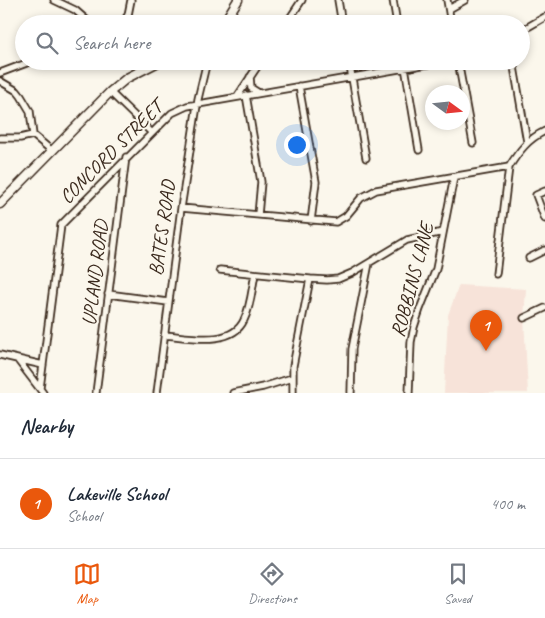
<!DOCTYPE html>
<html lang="en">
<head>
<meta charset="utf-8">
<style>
  body { margin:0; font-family:Caveat,sans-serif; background:#f2f2f3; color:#1f2937 }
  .compass { position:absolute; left:425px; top:85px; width:45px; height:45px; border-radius:50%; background:#fff; box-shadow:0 2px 8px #0003; rotate:105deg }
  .you { position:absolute; left:296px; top:144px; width:18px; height:18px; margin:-12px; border:4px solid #fff; border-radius:50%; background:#1a73e8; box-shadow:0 0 0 8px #1a73e833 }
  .badge { display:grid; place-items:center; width:32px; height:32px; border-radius:50%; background:#ea580c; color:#fff; font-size:16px; font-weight:700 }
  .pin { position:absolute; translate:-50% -41px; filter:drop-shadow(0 1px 2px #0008) }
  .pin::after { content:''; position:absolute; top:26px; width:18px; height:15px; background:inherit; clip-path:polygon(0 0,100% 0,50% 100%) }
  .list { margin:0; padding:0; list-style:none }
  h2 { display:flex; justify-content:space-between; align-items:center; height:65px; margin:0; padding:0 20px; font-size:21px }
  h2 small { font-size:16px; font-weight:400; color:#747a83 }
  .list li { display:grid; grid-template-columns:32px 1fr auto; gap:15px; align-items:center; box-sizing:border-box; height:90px; padding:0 20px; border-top:1px solid #e0e1e3 }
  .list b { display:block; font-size:19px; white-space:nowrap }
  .list p { margin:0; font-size:16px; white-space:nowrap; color:#747a83 }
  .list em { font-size:16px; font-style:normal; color:#747a83 }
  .icon { flex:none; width:28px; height:28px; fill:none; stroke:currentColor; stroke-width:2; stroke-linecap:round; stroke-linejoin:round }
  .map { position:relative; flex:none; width:545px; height:393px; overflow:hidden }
  .search { position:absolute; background:#fff; box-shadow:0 2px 8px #0003; left:15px; right:15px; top:15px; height:55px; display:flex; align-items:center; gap:12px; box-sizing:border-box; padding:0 18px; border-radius:28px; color:#747a83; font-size:19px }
  .sheet { height:155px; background:#fff }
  nav { display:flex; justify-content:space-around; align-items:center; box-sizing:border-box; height:70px; border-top:1px solid #e0e1e3; background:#fff; font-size:14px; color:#747a83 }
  nav a { display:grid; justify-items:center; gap:2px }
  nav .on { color:#ea580c }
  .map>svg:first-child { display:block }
</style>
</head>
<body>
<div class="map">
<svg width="545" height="393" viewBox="0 0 545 393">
  <rect width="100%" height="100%" fill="#fbf7ec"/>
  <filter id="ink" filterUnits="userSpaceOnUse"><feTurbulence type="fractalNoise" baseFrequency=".02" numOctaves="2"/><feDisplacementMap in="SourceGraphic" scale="10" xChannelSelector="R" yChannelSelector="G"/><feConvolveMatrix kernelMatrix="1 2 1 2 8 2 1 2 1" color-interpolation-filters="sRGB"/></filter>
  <g filter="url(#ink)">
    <path fill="#f7e3d9" d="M459,285L526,289L524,318L528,393H444L448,315Z"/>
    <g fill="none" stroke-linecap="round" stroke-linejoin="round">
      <g stroke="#3b2a1e" stroke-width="9">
        <path id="minor" d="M54,0L75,10L91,24
          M338,0L342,24
          M393,0L397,24
          M447,0L451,24
          M449,9L465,0
          M122,24L128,15L131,0
          M286,24L302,0
          M521,31L545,17
          M349,61L366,158
          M404,61L419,150
          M458,61L473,143
          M513,61L527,142
          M0,73L32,61
          M250,77L251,88L259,93
          M0,81L17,91L21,96L30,111L33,135L51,150
          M299,86L316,182L311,221
          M110,92L151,132
          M246,95L261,182L258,215
          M237,97L261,61
          M0,138H20L33,135
          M545,191L536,195L545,219
          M181,208L336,222L346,216L361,198L376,190L509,167C519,151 528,139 545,131
          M529,258L545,250
          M220,270L310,279L327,280L338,279L352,273L407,240L443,232
          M496,274L509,167
          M108,294L168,302
          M524,318L545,308
          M165,335C189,337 232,347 244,320C251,306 252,288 255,274
          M0,355L17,359L43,393
          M17,359L43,365
          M40,388L61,225L172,113L187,106L445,61
          M96,393L126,157
          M157,393L181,208L198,99L207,61
          M233,393L263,387L292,378
          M293,393V366L310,279
          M351,393L352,349L369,263
          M409,393L411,342L414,327L420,309L436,269L454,177"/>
      </g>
      <g stroke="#3b2a1e" stroke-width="11">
        <path id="major" d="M223,24L238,0
          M0,204L110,92L127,78L160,61"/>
      </g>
      <use href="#minor" stroke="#fbf7ec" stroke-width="5.5"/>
      <use href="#major" stroke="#fbf7ec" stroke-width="8"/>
    </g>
  </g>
  <g text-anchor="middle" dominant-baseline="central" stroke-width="4" stroke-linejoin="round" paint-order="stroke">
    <g font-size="20" fill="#3b2a1e" stroke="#fbf7ec">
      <text transform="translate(111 152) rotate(-45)">CONCORD STREET</text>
      <text transform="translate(162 228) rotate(-82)">BATES ROAD</text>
      <text transform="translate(95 273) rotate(-83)">UPLAND ROAD</text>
      <text transform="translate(412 280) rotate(-75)">ROBBINS LANE</text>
    </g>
  </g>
</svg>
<svg class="compass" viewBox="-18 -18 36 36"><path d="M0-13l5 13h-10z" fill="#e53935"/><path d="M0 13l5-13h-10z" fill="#747a83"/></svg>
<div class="you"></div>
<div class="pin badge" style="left:486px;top:351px">1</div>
<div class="search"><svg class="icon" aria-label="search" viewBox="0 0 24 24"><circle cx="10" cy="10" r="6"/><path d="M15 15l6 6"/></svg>Search here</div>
</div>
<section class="sheet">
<h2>Nearby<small></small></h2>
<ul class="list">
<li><span class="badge">1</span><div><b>Lakeville School</b><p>School</p></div><em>400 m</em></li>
</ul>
</section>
<nav>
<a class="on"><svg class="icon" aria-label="map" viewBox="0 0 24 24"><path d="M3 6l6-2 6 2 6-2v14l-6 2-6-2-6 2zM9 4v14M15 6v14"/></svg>Map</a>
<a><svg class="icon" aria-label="directions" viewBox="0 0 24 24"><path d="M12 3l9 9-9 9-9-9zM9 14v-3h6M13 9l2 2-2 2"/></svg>Directions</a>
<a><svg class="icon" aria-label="saved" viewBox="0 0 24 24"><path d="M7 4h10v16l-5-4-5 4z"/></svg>Saved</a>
</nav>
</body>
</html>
